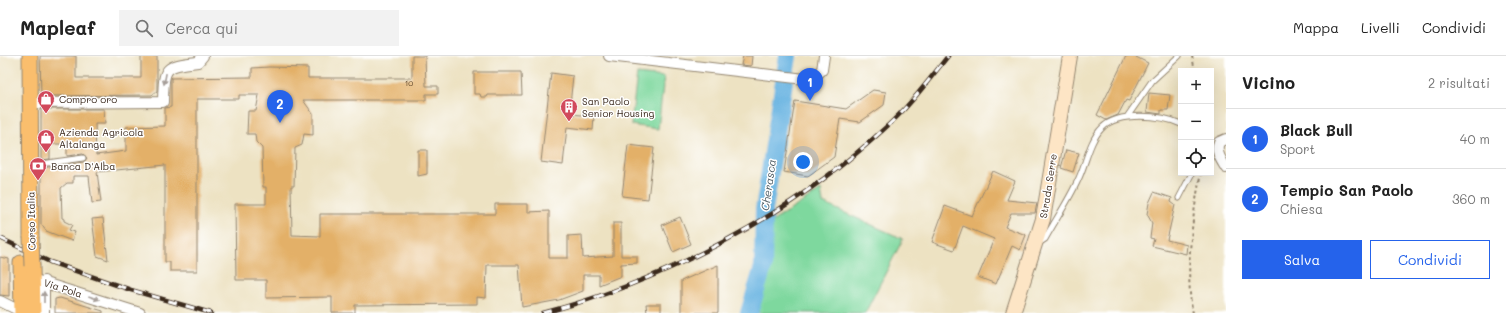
<!DOCTYPE html>
<html lang="it">
<head>
<meta charset="utf-8">
<style>
  body { margin:0; font-family:Mali,sans-serif; background:#f2f2f2; color:#222 }
  .controls { position:absolute; right:12px; top:12px; display:grid; overflow:hidden; border-radius:0px; box-shadow:0 4px 16px #0002 }
  .controls button { width:36px; height:36px; display:grid; place-items:center; padding:0; border:0; border-bottom:1px solid #e0e0e0; background:#fff; color:#222; font:20px sans-serif }
  .you { position:absolute; left:803px; top:106px; width:14px; height:14px; margin:-10px; border:3px solid #fff; border-radius:50%; background:#1a73e8; box-shadow:0 0 0 6px #1a73e833 }
  .badge { display:grid; place-items:center; width:26px; height:26px; border-radius:50%; background:#2563eb; color:#fff; font-size:13px; font-weight:700 }
  .pin { position:absolute; translate:-50% -33px; filter:drop-shadow(0 1px 2px #0008) }
  .pin::after { content:''; position:absolute; top:21px; width:14px; height:12px; background:inherit; clip-path:polygon(0 0,100% 0,50% 100%) }
  .list { margin:0; padding:0; list-style:none }
  h2 { display:flex; justify-content:space-between; align-items:center; height:52px; margin:0; padding:0 16px; font-size:17px }
  h2 small { font-size:13px; font-weight:400; color:#767676 }
  .list li { display:grid; grid-template-columns:26px 1fr auto; gap:12px; align-items:center; box-sizing:border-box; height:60px; padding:0 16px; border-top:1px solid #e0e0e0 }
  .list b { display:block; font-size:15px; white-space:nowrap }
  .list p { margin:0; font-size:13px; white-space:nowrap; color:#767676 }
  .list em { font-size:13px; font-style:normal; color:#767676 }
  .actions { display:flex; gap:8px; padding:12px 16px }
  .actions a { flex:1; padding:9px 0; border:1px solid #2563eb; border-radius:0px; text-align:center; font-size:14px; color:#2563eb }
  .actions .main { background:#2563eb; color:#fff }
  .icon { flex:none; width:22px; height:22px; fill:none; stroke:currentColor; stroke-width:2; stroke-linecap:round; stroke-linejoin:round }
  .map { position:relative; flex:none; width:1226px; height:257px; overflow:hidden }
  header { display:flex; align-items:center; gap:24px; box-sizing:border-box; height:56px; padding:0 20px; background:#fff; border-bottom:1px solid #e0e0e0 }
  header strong { font-size:19px }
  nav { display:flex; gap:22px; margin-inline-start:auto; font-size:14px }
  .search { width:280px; height:36px; background:#f2f2f2; display:flex; align-items:center; gap:10px; box-sizing:border-box; padding:0 14px; border-radius:0px; color:#767676; font-size:15px }
  main { display:flex }
  aside { flex:1; background:#fff }
  .map>svg:first-child { display:block }
</style>
</head>
<body>
<header>
<strong>Mapleaf</strong>
<div class="search"><svg class="icon" aria-label="search" viewBox="0 0 24 24"><circle cx="10" cy="10" r="6"/><path d="M15 15l6 6"/></svg>Cerca qui</div>
<nav><a>Mappa</a><a>Livelli</a><a>Condividi</a></nav>
</header>
<main>
<div class="map">
<svg width="1226" height="257" viewBox="0 0 1226 257">
  <rect width="100%" height="100%" fill="#fff"/>
  <filter id="ink" filterUnits="userSpaceOnUse"><feTurbulence type="fractalNoise" baseFrequency=".025" numOctaves="2"/><feDisplacementMap in="SourceGraphic" scale="8" xChannelSelector="R" yChannelSelector="G"/><feConvolveMatrix kernelMatrix="1 2 1 2 8 2 1 2 1" color-interpolation-filters="sRGB"/></filter>
  <filter id="wash" filterUnits="userSpaceOnUse"><feTurbulence type="fractalNoise" baseFrequency=".012" numOctaves="4" result="noise"/><feDisplacementMap in="SourceGraphic" scale="16" xChannelSelector="R" yChannelSelector="G"/><feGaussianBlur stdDeviation="0.9" result="paint"/><feColorMatrix in="noise" values="0 0 0 0 0 0 0 0 0 0 0 0 0 0 0 0 0 1.4 0 .05"/><feComposite in="paint" operator="in"/></filter>
  <g filter="url(#wash)">
    <rect width="100%" height="100%" fill="#ede2c2"/>
    <path fill="#7ed89e" stroke="#5c815e" d="M637,18L664,21L658,73L631,69Z
      M821,134L823,147L903,183L865,257H758L770,167Z"/>
    <g fill="none" stroke-linecap="round" stroke-linejoin="round">
      <path stroke="#68b3e1" stroke-width="18" d="M749,257L763,211L764,154L788,0"/>
    </g>
    <g id="blocks">
      <path fill="#e3b067" d="M40,0H76V22H141V0H157V35L152,39L41,40Z
        M412,0H425L426,30H438V38H426V44H303L313,58V79L304,78L302,89L295,92L294,130H291L292,179L320,180V158H495V148H528V156L549,155V202H568V180L582,179L583,202L613,200V167H621V200H637V207L621,208V220L599,229V219H583V235L559,244L522,251L519,209H487L486,242L477,241V248L355,249V257H332V241L266,242V224H236L235,148H266V131H263L262,92L256,86L255,78H247L248,55H256L259,39H239V43H197V215H170V206H165V109L97,116L101,146L92,147L89,120H73V127H67L61,132L62,162L64,163V165L72,169L69,174L75,176L72,185L46,175L41,168V112L84,106L87,102L83,98L67,100V88H50V103L41,104V53H104L105,68H95L96,99L126,95V71L165,70V52L171,51V22L252,21V12L269,11L308,12V22H412Z
        M743,0H752L751,10L741,9Z
        M1126,0H1134L1148,7L1129,45L1126,44L1118,59L1106,64L1097,59Z
        M474,16H521L522,39H488L487,41H481L480,38H474Z
        M551,17L573,20L569,58L594,60L593,74L567,71L563,109L541,106Z
        M873,34L886,36L884,49L860,66L840,63L834,101L808,120L784,116L795,45L846,53Z
        M1149,37L1170,39L1168,54H1161V58L1147,56Z
        M628,89L654,92L648,143L622,140Z
        M418,94H427V118L418,120Z
        M1066,94L1079,97L1073,116L1061,112Z
        M993,115L1015,125L1007,144L1037,147L1035,157H1011L1005,171L1026,179L1020,194L1012,190L996,228L978,221L994,183L963,170L954,194L932,186L945,150L972,160Z
        M1154,136L1172,142L1171,146L1175,149L1167,184L1187,189L1186,198L1152,190L1154,183L1150,182L1152,167L1147,158L1149,147Z
        M680,161L691,188L673,196L662,169Z
        M103,162L108,204L97,200L92,163Z
        M0,201L9,203V240L0,239Z
        M718,209V257H681V225Z
        M60,242L103,255V257H55V243Z
        M646,248H661V257H647Z"/>
    </g>
  </g>
  <g filter="url(#ink)">
    <use href="#blocks" fill-opacity="0" stroke="#948670" stroke-width="1"/>
    <g fill="none" stroke-linecap="round" stroke-linejoin="round">
      <g stroke="#948670" stroke-width="7">
        <path id="lane" d="M1127,61L1152,25L1179,0
          M33,109L83,102
          M1179,142L1192,117
          M1039,187L1045,183C1056,163 1069,144 1078,124C1086,108 1089,85 1102,72C1118,55 1162,59 1181,68"/>
      </g>
      <g stroke="#948670" stroke-width="12">
        <path id="street" d="M609,0L805,23L813,22L822,14L824,0
          M31,47L163,46C164,11 163,10 198,6L203,0
          M1226,83L1219,86C1215,95 1221,104 1226,112
          M32,223L140,257
          M44,225V257
          M0,245L24,257"/>
      </g>
      <g stroke="#948670" stroke-width="16">
        <path id="secondary" d="M1013,257L1043,163L1070,0"/>
      </g>
      <g stroke="#948670" stroke-width="17">
        <path id="primary" d="M30,0L31,181
          M21,207L22,257
          M32,210L33,257"/>
      </g>
      <path stroke="#948670" stroke-width="2" stroke-dasharray="3 3" stroke-linecap="butt" d="M1192,0L1195,15
        M1193,257C1184,219 1193,155 1201,117"/>
      <use href="#lane" stroke="#fff" stroke-width="5"/>
      <use href="#street" stroke="#fff" stroke-width="10"/>
      <use href="#secondary" stroke="#fde5c5" stroke-width="14"/>
      <use href="#primary" stroke="#fabe6d" stroke-width="15"/>
      <g stroke="#3b2a1e" stroke-width="4.5">
        <path id="rail" d="M0,182L50,206L131,234L211,257
          M543,257C665,225 791,159 884,73C908,52 928,25 948,0"/>
      </g>
      <use href="#rail" stroke="#fff" stroke-width="3" stroke-dasharray="9" stroke-linecap="butt"/>
      <g stroke="#948670" stroke-width="17" stroke-linecap="butt">
        <path id="primary-bridge" d="M31,181L32,210"/>
      </g>
      <use href="#primary-bridge" stroke="#fabe6d" stroke-width="15"/>
    </g>
    <defs><path id="oneway-solid" d="M-6-.8H1V-3.2L6.5 0L1 3.2V.8H-6Z"/></defs>
    <g fill="#a79f9a">
      <use href="#oneway-solid" transform="translate(165 23) rotate(101)"/>
      <use href="#oneway-solid" transform="translate(44 241) rotate(-90)"/>
      <use href="#oneway-solid" transform="translate(94 242) rotate(19)"/>
    </g>
  </g>
  <defs>
    <g id="shop-pin" transform="scale(0.9)"><path d="M0 17L-7.5 6A9.5 9.5 0 1 1 7.5 6Z" fill="#d1495b" stroke="#fff"/><path d="M-5-2.5h2.3a2.7 3.5 0 0 1 5.4 0H5L5.5 6h-11ZM-1.5-2.5h3a1.5 2.3 0 0 0-3 0Z" fill="#fff"/></g>
    <g id="building-pin" transform="scale(0.9)"><path d="M0 17L-7.5 6A9.5 9.5 0 1 1 7.5 6Z" fill="#d1495b" stroke="#fff"/><path d="M-4-6H4V6H1V3H-1V6H-4ZM-2.5-4.3h1.7v1.8h-1.7ZM.8-4.3h1.7v1.8H.8ZM-2.5-1h1.7V.8h-1.7ZM.8-1h1.7V.8H.8Z" fill="#fff"/></g>
    <g id="bank-pin" transform="scale(0.9)"><path d="M0 17L-7.5 6A9.5 9.5 0 1 1 7.5 6Z" fill="#d1495b" stroke="#fff"/><path d="M-6-4H6V4H-6ZM0-2.3a2.3 2.3 0 1 0 0 4.6a2.3 2.3 0 1 0 0-4.6Z" fill="#fff"/></g>
  </defs>
  <g fill-rule="evenodd">
    <use href="#shop-pin" x="46" y="43"/>
    <use href="#building-pin" x="569" y="51"/>
    <use href="#shop-pin" x="46" y="82"/>
    <use href="#bank-pin" x="38" y="110"/>
  </g>
  <g text-anchor="middle" dominant-baseline="central" stroke-width="3" stroke-linejoin="round" paint-order="stroke">
    <g font-size="8" fill="#654c30">
      <text x="409" y="27">10</text>
    </g>
    <g font-size="10" fill="#3b2a1e" stroke="#fff" text-anchor="start">
      <text x="59" y="43">Compro oro</text>
      <text x="582" y="45">San Paolo<tspan x="582" dy="12">Senior Housing</tspan></text>
      <text x="59" y="76">Azienda Agricola<tspan x="59" dy="12">Altalanga</tspan></text>
      <text x="51" y="110">Banca D'Alba</text>
    </g>
    <g font-size="10" fill="#3b2a1e" stroke="#fff">
      <text transform="translate(1048 130) rotate(-81)">Strada Serre</text>
      <text transform="translate(31 165) rotate(-91)">Corso Italia</text>
      <text transform="translate(63 232) rotate(18)">Via Pola</text>
    </g>
    <g font-size="11" font-style="italic" fill="#4b5a62" stroke="#fff">
      <text transform="translate(768 129) rotate(-82)">Cherasca</text>
    </g>
  </g>
</svg>
<div class="controls">
<button>+</button>
<button>−</button>
<button><svg class="icon" aria-label="locate" viewBox="0 0 24 24"><circle cx="12" cy="12" r="6"/><path d="M12 2v4M12 18v4M2 12h4M18 12h4"/></svg></button>
</div>
<div class="you"></div>
<div class="pin badge" style="left:810px;top:45px">1</div>
<div class="pin badge" style="left:280px;top:67px">2</div>
</div>
<aside>
<h2>Vicino<small>2 risultati</small></h2>
<ul class="list">
<li><span class="badge">1</span><div><b>Black Bull</b><p>Sport</p></div><em>40 m</em></li>
<li><span class="badge">2</span><div><b>Tempio San Paolo</b><p>Chiesa</p></div><em>360 m</em></li>
</ul>
<div class="actions"><a class="main">Salva</a><a>Condividi</a></div>
</aside>
</main>
</body>
</html>
